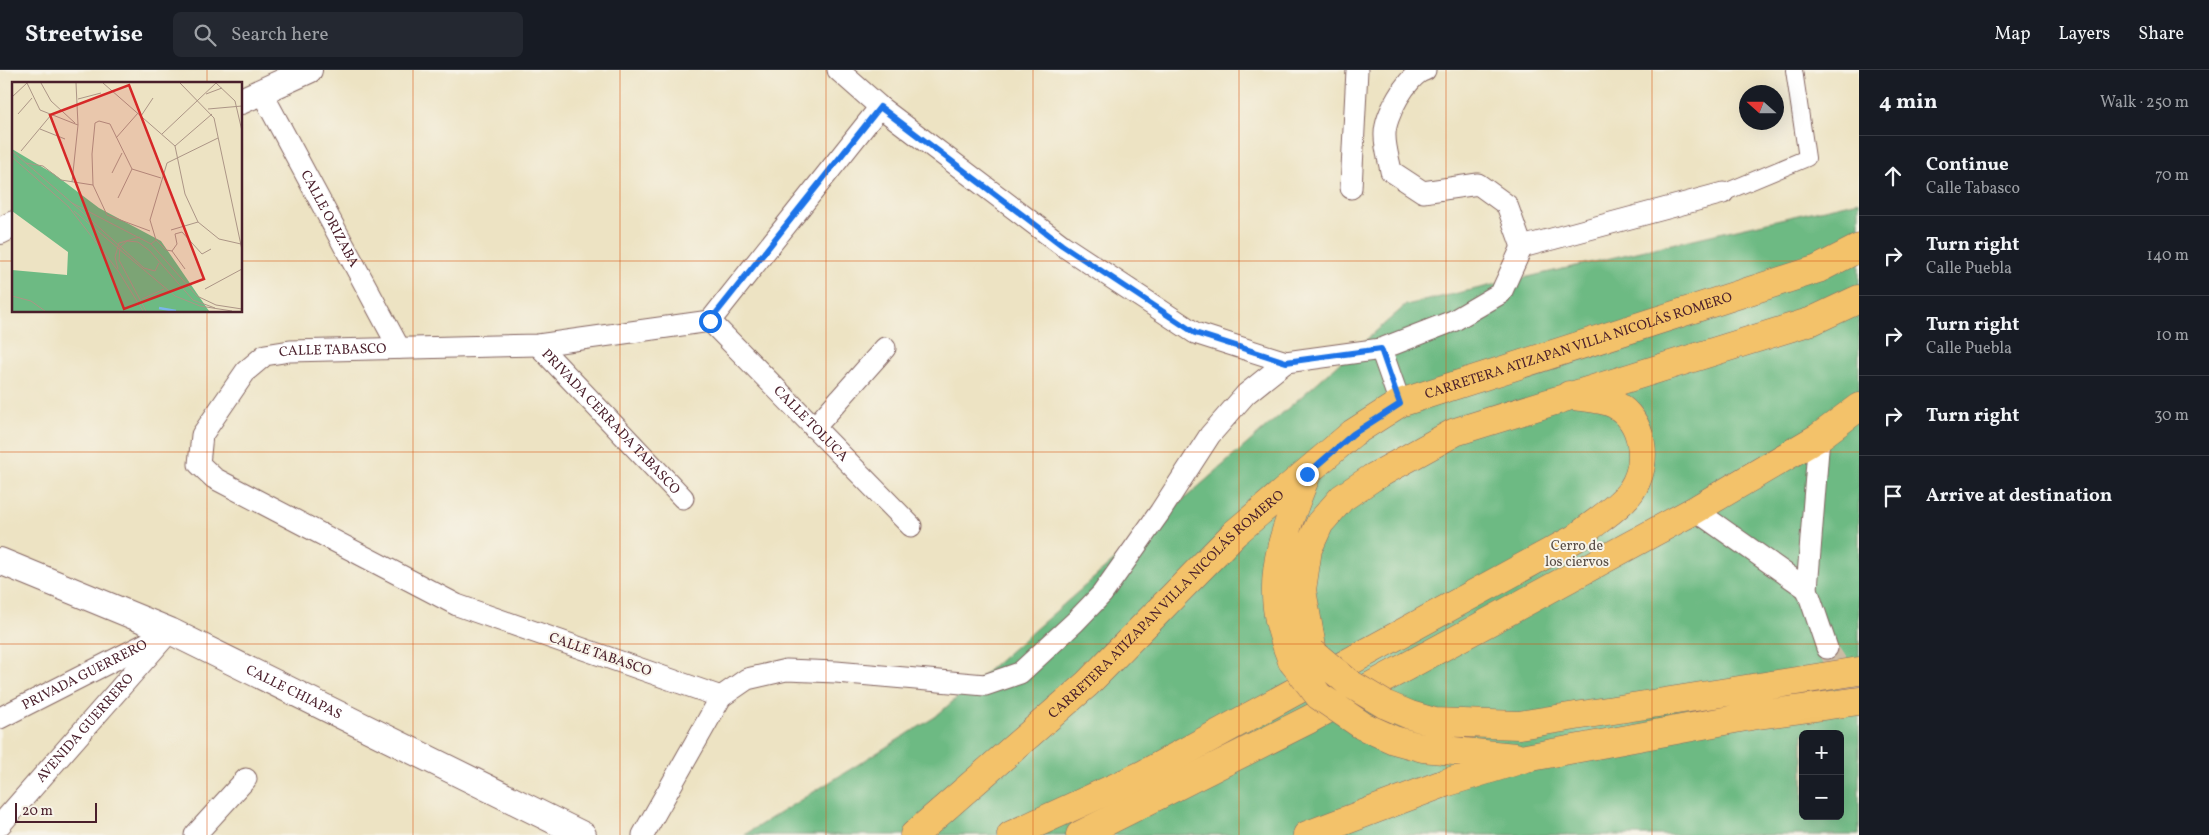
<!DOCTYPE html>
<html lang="en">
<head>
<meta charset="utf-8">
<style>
  body { margin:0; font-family:Vollkorn,serif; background:#242831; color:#f1f3f6 }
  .controls { position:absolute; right:15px; bottom:15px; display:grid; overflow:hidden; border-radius:8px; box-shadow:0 5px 20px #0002 }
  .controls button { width:45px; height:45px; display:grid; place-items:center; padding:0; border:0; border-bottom:1px solid #363941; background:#171b24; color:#f1f3f6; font:25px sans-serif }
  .compass { position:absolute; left:1739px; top:15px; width:45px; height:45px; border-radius:50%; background:#171b24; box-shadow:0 5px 20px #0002; rotate:291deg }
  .scale { position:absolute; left:15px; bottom:12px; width:82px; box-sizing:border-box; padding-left:5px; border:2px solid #4a1f2b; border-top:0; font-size:14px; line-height:18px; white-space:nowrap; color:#4a1f2b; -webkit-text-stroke:4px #f7f3e8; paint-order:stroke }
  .stop { position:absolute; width:15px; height:15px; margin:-11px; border:4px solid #1a73e8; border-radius:50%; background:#fff }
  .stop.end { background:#1a73e8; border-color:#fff; box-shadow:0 1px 5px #0008 }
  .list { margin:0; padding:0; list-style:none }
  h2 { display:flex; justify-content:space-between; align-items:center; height:65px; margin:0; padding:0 20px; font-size:21px }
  h2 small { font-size:16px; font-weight:400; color:#9ea1a6 }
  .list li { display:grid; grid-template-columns:32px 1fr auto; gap:15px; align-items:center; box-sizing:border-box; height:80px; padding:0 20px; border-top:1px solid #363941 }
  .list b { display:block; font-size:19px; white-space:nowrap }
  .list p { margin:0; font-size:16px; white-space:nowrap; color:#9ea1a6 }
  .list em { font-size:16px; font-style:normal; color:#9ea1a6 }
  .icon { flex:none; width:28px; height:28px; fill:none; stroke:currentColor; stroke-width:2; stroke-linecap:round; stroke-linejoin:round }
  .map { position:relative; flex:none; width:1859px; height:765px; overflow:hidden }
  header { display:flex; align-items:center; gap:30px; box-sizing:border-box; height:70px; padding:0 25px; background:#171b24; border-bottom:1px solid #363941 }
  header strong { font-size:24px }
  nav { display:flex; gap:28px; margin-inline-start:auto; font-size:18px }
  .search { width:350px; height:45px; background:#242831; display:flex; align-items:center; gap:12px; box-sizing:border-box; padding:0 18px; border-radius:8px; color:#9ea1a6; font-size:19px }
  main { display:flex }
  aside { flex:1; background:#171b24 }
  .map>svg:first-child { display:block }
</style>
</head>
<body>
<header>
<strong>Streetwise</strong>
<div class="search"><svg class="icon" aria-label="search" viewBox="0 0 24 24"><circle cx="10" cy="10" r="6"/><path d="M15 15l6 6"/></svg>Search here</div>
<nav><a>Map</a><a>Layers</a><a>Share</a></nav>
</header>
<main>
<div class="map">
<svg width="1859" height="765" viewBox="0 0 1859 765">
  <rect width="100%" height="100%" fill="#f7f3e8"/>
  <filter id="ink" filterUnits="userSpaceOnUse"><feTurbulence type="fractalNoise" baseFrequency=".02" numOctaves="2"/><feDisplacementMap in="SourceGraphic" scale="10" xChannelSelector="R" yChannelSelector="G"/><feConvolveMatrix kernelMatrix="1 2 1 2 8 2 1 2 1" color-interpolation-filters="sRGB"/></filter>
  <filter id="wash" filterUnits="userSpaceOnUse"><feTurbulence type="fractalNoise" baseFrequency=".0096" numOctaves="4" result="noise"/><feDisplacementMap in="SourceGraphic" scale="20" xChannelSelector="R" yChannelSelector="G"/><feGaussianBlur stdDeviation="1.12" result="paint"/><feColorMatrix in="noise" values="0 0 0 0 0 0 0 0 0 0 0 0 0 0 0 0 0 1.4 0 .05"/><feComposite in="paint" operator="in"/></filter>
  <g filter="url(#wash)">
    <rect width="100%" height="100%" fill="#ede3c3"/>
    <path fill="#6dba83" stroke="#5c6c57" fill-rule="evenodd" d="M1859,131V765H744L935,647L1406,235ZM1803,664H1840V746H1803Z"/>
  </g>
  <g filter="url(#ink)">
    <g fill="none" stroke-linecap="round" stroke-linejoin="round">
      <path stroke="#ccbca5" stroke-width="21" stroke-dasharray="21 11" stroke-linecap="butt" d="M1827,578L1859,628"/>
      <g stroke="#836460" stroke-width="18">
        <path id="pedestrian" d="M1723,123L1807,88L1794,0"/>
      </g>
      <g stroke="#836460" stroke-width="23">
        <g id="minor">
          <path d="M838,0L880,37L1062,175L1195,263L1286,292L1381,279L1400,333"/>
          <path d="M1425,0C1407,5 1384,47 1385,66C1385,78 1389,90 1391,101L1423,122L1478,114L1507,135L1522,177"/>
          <path id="s1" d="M261,21L399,278"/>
          <path d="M1351,118L1357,0"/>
          <path id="s2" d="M710,251L911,456"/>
          <path id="s3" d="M538,275L683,428"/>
          <path d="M1381,279L1453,251L1501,223L1522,177L1723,123"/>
          <path d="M814,358L885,278"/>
          <path d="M1819,367L1807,519L1827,578"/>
          <path d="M1695,440L1807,519"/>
          <path id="s4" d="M721,627L457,535L214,408L199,394L202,365L246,301L265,285L290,281L538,275L710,251L880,37"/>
          <path id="s5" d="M0,648L161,566"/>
          <path id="s6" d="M0,755L170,561"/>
          <path d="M195,765L246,709"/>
          <path d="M643,765L721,627L747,609L786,600L836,602L985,615L1020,603L1075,552L1102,524L1160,442L1210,365L1246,324L1286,292"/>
        </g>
      </g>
      <g stroke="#836460" stroke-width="28">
        <g id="tertiary">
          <path d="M241,31L309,0"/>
          <path d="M0,161L14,154"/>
          <path id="s7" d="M0,491L170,561L583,765"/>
        </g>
      </g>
      <g stroke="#836460" stroke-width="29">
        <g id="primary">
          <path id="s8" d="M914,765L1087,614L1235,463L1353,363L1400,333L1818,199L1859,178"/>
          <path d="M1080,765L1308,650L1695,440L1819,367L1859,337"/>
        </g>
      </g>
      <g stroke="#836460" stroke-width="29">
        <path id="motorway" d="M1313,583L1302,520L1308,479L1320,453L1342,428L1372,408L1455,362L1812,251L1859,229
          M1292,591C1287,578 1282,564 1279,550C1268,499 1288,451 1307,404
          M1384,634L1410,645L1434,652L1519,655L1859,601
          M1363,656L1394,670L1423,678L1515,687
          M1011,765L1142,705L1576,468C1593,453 1618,439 1631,421C1650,393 1644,350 1614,334C1602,328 1582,328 1569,325
          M1307,765L1445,713L1526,688L1751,646L1859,631"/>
      </g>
      <use href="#pedestrian" stroke="#fff" stroke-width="16"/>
      <use href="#minor" stroke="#fff" stroke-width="21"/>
      <use href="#tertiary" stroke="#fff" stroke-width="26"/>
      <use href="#primary" stroke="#f3c26a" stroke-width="28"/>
      <use href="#motorway" stroke="#f3c26a" stroke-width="28"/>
      <g stroke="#836460" stroke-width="29" stroke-linecap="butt">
        <path id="motorway-bridge" d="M1313,583L1349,613L1384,634
          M1292,591L1319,626L1363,656"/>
      </g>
      <use href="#motorway-bridge" stroke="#f3c26a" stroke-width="28"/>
    </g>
  </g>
  <g fill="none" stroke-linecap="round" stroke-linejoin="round" filter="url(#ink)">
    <path stroke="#1a73e8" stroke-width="6" d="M710,251L880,37L1062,175L1195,263L1286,292L1381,279L1400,334L1353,364L1307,404"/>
  </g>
  <path fill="none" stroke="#d8530f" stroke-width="1" stroke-opacity="0.55" d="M207,0V14M413,0V765M620,0V765M826,0V765M1033,0V765M1239,0V765M1446,0V765M1652,0V765M0,191H14M241,191H1859M207,241V765M0,382H1859M0,574H1859"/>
  <g text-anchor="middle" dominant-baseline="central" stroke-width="4" stroke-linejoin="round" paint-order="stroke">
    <g font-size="14" fill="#4a1f2b" stroke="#f7f3e8">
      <text stroke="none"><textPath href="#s1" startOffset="145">CALLE ORIZABA</textPath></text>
      <text stroke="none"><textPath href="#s8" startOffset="839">CARRETERA ATIZAPAN VILLA NICOLÁS ROMERO</textPath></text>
      <text stroke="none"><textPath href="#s4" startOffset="774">CALLE TABASCO</textPath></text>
      <text stroke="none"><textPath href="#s3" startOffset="106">PRIVADA CERRADA TABASCO</textPath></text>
      <text stroke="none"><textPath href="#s2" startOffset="144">CALLE TOLUCA</textPath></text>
      <text stroke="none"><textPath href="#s8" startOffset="342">CARRETERA ATIZAPAN VILLA NICOLÁS ROMERO</textPath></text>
      <text transform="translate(600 585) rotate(19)">CALLE TABASCO</text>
      <text stroke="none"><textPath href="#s5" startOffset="95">PRIVADA GUERRERO</textPath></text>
      <text stroke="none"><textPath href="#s7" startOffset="322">CALLE CHIAPAS</textPath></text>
      <text stroke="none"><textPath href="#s6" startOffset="129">AVENIDA GUERRERO</textPath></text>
    </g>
    <g font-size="14" fill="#594e47" stroke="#f7f3e8">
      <text x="1577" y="476">Cerro de<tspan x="1577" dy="16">los ciervos</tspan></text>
    </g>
  </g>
  <g transform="translate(12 12)">
    <rect width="230" height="230" fill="#ede3c3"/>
    <path d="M0,67L42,92L87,126L149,159L197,229H0V188L55,193L56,170L0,129Z" fill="#6dba83"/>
    <path fill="none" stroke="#7ab7ec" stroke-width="2.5" d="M147,226L164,229"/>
    <path fill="none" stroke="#ac9586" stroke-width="1" d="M15,1L28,28L66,43M29,1L39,19L63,41M91,1L163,64L173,112L186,140L207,157L229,162M168,1L202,36L230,168M204,1L223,19L230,49M194,12L210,6M0,15L15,1M66,17L89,11M196,27L230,24M6,32L20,16M129,34L141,16M28,47L53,57M150,52L204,1M104,56L126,31M163,64L200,32M0,69L60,121L139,162L185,214L204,223L230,227M9,69L39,33M0,75L57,125M14,81L31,84L49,98L81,103L95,133L138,149M100,91L110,71M60,100L66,43L64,1M81,103L80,72L83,41L87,39L98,42L120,87L149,96M106,116L120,87M60,121L132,186L143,189L147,181M56,124L107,190L131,229M62,129L163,214L188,224L220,229M159,148L186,140M144,158L154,168L160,169L173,187M139,162L144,158L138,138L155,81L206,56M160,169L165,162L163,152L170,150L190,172L199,167M106,187L103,175L107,161L128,155M193,207L230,187M0,214L19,219L33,229M130,217L152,207M134,229L107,178L108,165L115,159L126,160L138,169L181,218L203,226"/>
    <path fill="#d62828" fill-opacity="0.15" stroke="#d62828" stroke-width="2.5" d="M117,3L192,197L112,227L38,33Z"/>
    <rect width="230" height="230" fill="none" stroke="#4a1f2b" stroke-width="2.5"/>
  </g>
</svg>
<div class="controls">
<button>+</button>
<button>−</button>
</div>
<svg class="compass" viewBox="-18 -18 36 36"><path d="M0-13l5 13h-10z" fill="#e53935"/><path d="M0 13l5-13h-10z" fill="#9ea1a6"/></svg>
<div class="scale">20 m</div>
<div class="stop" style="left:710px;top:251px"></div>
<div class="stop end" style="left:1307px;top:404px"></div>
</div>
<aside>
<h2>4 min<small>Walk · 250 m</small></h2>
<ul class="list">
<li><svg class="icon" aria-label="ahead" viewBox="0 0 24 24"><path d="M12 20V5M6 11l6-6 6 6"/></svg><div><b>Continue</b><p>Calle Tabasco</p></div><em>70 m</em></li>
<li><svg class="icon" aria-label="right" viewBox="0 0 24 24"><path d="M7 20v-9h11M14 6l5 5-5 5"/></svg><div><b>Turn right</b><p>Calle Puebla</p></div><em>140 m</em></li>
<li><svg class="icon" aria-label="right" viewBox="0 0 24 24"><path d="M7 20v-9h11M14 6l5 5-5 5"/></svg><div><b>Turn right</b><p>Calle Puebla</p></div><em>10 m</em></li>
<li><svg class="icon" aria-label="right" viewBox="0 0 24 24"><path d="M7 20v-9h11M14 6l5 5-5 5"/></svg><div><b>Turn right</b></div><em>30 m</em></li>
<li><svg class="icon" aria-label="arrive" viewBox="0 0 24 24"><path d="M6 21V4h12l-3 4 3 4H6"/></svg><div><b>Arrive at destination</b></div></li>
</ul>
</aside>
</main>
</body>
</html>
